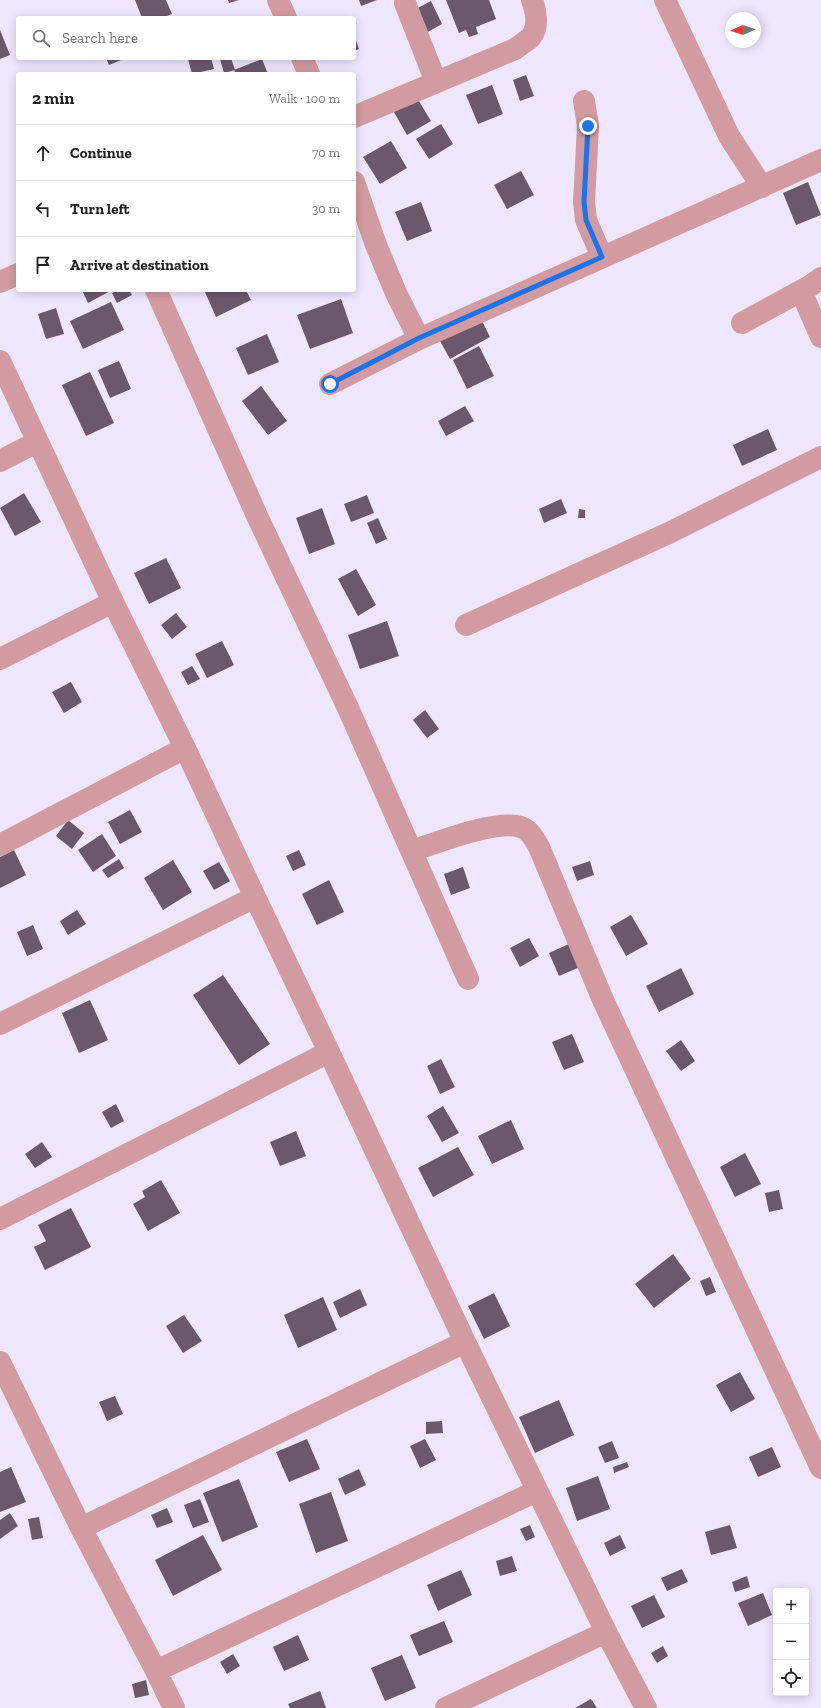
<!DOCTYPE html>
<html lang="en">
<head>
<meta charset="utf-8">
<style>
  body { margin:0; font-family:"Zilla Slab",serif; background:#f6f6f6; color:#222 }
  .controls { position:absolute; right:12px; bottom:12px; display:grid; overflow:hidden; border-radius:4px; box-shadow:0 2px 10px #0003 }
  .controls button { width:36px; height:36px; display:grid; place-items:center; padding:0; border:0; border-bottom:1px solid #e0e0e0; background:#fff; color:#222; font:20px sans-serif }
  .compass { position:absolute; left:725px; top:12px; width:36px; height:36px; border-radius:50%; background:#fff; box-shadow:0 2px 10px #0003; rotate:267deg }
  .stop { position:absolute; width:12px; height:12px; margin:-9px; border:3px solid #1a73e8; border-radius:50%; background:#fff }
  .stop.end { background:#1a73e8; border-color:#fff; box-shadow:0 1px 4px #0008 }
  .list { margin:0; padding:0; list-style:none }
  h2 { display:flex; justify-content:space-between; align-items:center; height:52px; margin:0; padding:0 16px; font-size:17px }
  h2 small { font-size:13px; font-weight:400; color:#767676 }
  .list li { display:grid; grid-template-columns:26px 1fr auto; gap:12px; align-items:center; box-sizing:border-box; height:56px; padding:0 16px; border-top:1px solid #e0e0e0 }
  .list b { display:block; font-size:15px; white-space:nowrap }
  .list em { font-size:13px; font-style:normal; color:#767676 }
  .icon { flex:none; width:22px; height:22px; fill:none; stroke:currentColor; stroke-width:2; stroke-linecap:round; stroke-linejoin:round }
  .map { position:relative; flex:none; width:821px; height:1708px; overflow:hidden }
  .search { position:absolute; background:#fff; box-shadow:0 2px 10px #0003; left:16px; top:16px; width:340px; height:44px; display:flex; align-items:center; gap:10px; box-sizing:border-box; padding:0 14px; border-radius:4px; color:#767676; font-size:15px }
  .panel { position:absolute; background:#fff; box-shadow:0 2px 10px #0003; left:16px; top:72px; width:340px; height:220px; border-radius:4px }
  .map>svg:first-child { display:block }
</style>
</head>
<body>
<div class="map">
<svg width="821" height="1708" viewBox="0 0 821 1708">
  <rect width="100%" height="100%" fill="#ede6fe"/>
  <path fill="#6c586d" d="M135,0H166L172,14L162,18H142Z
    M228,0H239L229,3Z
    M359,0H377L361,6Z
    M446,0H489L496,19L476,27L478,34L469,37L466,30L459,33Z
    M431,1L442,24L424,34L412,11Z
    M0,30L10,55L0,59Z
    M354,35L359,49L354,51Z
    M106,58H126L109,65Z
    M193,58H211L214,69L192,74L188,59Z
    M231,58L235,70L224,73L220,59Z
    M262,59L268,74H236L234,70Z
    M526,75L534,96L520,101L513,80Z
    M492,85L503,114L478,124L466,95Z
    M414,93L431,121L407,135L391,107Z
    M441,124L453,144L429,159L416,139Z
    M391,141L407,168L380,184L363,157Z
    M521,171L534,195L507,209L494,185Z
    M808,182L821,215L796,225L783,193Z
    M421,202L432,231L407,241L395,212Z
    M82,290H112L88,303Z
    M118,290H129L132,295L117,303L112,293Z
    M204,290H246L251,300L216,317Z
    M341,299L353,333L310,349L297,315Z
    M111,302L124,330L83,349L70,321Z
    M56,308L64,334L46,339L38,314Z
    M481,319L490,337L450,359L440,341Z
    M267,334L279,362L248,375L236,348Z
    M479,346L494,376L467,389L453,360Z
    M119,361L131,389L110,398L98,370Z
    M90,372L114,423L86,436L62,385Z
    M261,386L287,421L268,435L242,401Z
    M465,406L474,421L446,436L438,421Z
    M768,429L777,450L742,466L733,445Z
    M24,493L41,522L15,536L0,508Z
    M367,495L374,513L351,522L344,504Z
    M561,499L567,513L544,523L539,509Z
    M322,508L335,544L309,554L296,518Z
    M579,509L585,510V518H578Z
    M378,518L387,539L376,544L367,523Z
    M166,558L181,588L149,604L134,573Z
    M356,569L376,605L358,616L338,579Z
    M176,613L187,627L172,639L161,625Z
    M387,621L399,656L360,669L348,635Z
    M222,641L234,665L207,678L195,654Z
    M192,666L200,679L188,685L181,672Z
    M71,682L82,702L64,713L52,692Z
    M425,710L439,729L427,738L413,720Z
    M130,810L142,832L120,844L108,822Z
    M68,820L84,833L72,849L56,836Z
    M102,834L116,856L93,872L78,850Z
    M14,850L26,875L0,888V857Z
    M299,850L306,865L293,871L286,856Z
    M119,859L124,868L108,878L102,870Z
    M173,860L192,892L163,910L144,878Z
    M590,861L594,875L577,881L572,867Z
    M219,862L230,881L214,890L203,871Z
    M463,867L470,888L451,895L444,874Z
    M329,880L344,912L317,925L302,894Z
    M77,910L86,924L68,935L60,921Z
    M631,915L648,944L626,956L610,927Z
    M33,925L43,949L27,956L17,932Z
    M529,938L539,956L520,967L510,948Z
    M569,944L580,967L559,976L549,953Z
    M681,968L694,994L659,1012L646,986Z
    M223,975L270,1044L239,1065L193,995Z
    M90,1000L108,1040L79,1053L62,1013Z
    M572,1034L584,1062L564,1070L552,1042Z
    M681,1040L695,1061L681,1071L666,1051Z
    M441,1059L455,1087L440,1094L427,1066Z
    M116,1104L124,1121L111,1128L102,1112Z
    M443,1106L459,1133L442,1142L427,1116Z
    M511,1120L524,1149L492,1164L478,1136Z
    M296,1131L306,1156L280,1166L270,1142Z
    M42,1142L52,1157L35,1168L25,1154Z
    M458,1147L474,1175L433,1197L418,1168Z
    M745,1153L761,1184L735,1197L720,1167Z
    M161,1180L180,1213L148,1231L133,1204L145,1197L142,1191Z
    M779,1190L783,1209L769,1212L765,1193Z
    M71,1208L91,1247L45,1270L34,1247L46,1241L38,1225Z
    M673,1254L691,1279L654,1308L635,1284Z
    M710,1277L716,1292L706,1296L700,1281Z
    M360,1289L367,1305L340,1318L333,1302Z
    M494,1293L510,1326L484,1339L468,1306Z
    M323,1297L337,1330L298,1348L284,1315Z
    M184,1315L202,1341L183,1353L166,1326Z
    M740,1372L755,1399L731,1412L716,1385Z
    M115,1396L123,1414L107,1421L99,1402Z
    M559,1400L574,1435L535,1453L519,1417Z
    M442,1421L443,1433L426,1434V1422Z
    M307,1439L320,1469L289,1482L276,1452Z
    M425,1439L436,1460L420,1468L410,1446Z
    M612,1441L619,1458L605,1463L598,1447Z
    M772,1447L781,1467L758,1477L749,1457Z
    M627,1462L629,1467L614,1473L613,1467Z
    M11,1467L26,1502L0,1512V1472Z
    M359,1469L366,1485L345,1495L338,1479Z
    M598,1476L610,1509L577,1521L566,1488Z
    M239,1479L258,1527L222,1542L203,1493Z
    M331,1492L348,1541L316,1553L299,1504Z
    M200,1499L209,1522L193,1528L184,1505Z
    M167,1508L173,1522L157,1528L151,1515Z
    M10,1513L18,1526L0,1539V1520Z
    M39,1517L43,1538L32,1540L28,1519Z
    M530,1525L535,1537L526,1541L520,1529Z
    M730,1525L737,1548L711,1555L705,1532Z
    M203,1535L222,1570L173,1596L155,1560Z
    M620,1535L626,1548L610,1556L604,1543Z
    M512,1556L517,1571L500,1576L496,1561Z
    M682,1569L688,1582L667,1591L661,1578Z
    M461,1570L472,1595L438,1611L427,1585Z
    M747,1576L750,1587L735,1592L732,1582Z
    M763,1593L772,1615L748,1626L738,1603Z
    M654,1595L665,1617L642,1628L631,1606Z
    M444,1621L453,1642L419,1656L410,1635Z
    M298,1635L309,1660L284,1671L273,1647Z
    M663,1646L668,1656L657,1663L651,1653Z
    M233,1654L240,1666L227,1674L220,1662Z
    M402,1655L416,1688L385,1701L371,1668Z
    M146,1680L149,1695L135,1698L132,1684Z
    M320,1691L326,1708H290L288,1704Z
    M591,1699L597,1708H575Z"/>
  <g fill="none" stroke-linecap="round" stroke-linejoin="round">
    <path stroke="#d29aa1" stroke-width="22" d="M278,0L286,18
      M665,0L729,136L762,187
      M405,3L436,82
      M302,58L309,74
      M584,101L588,126L584,202L586,220L602,257
      M354,117L515,49C520,45 527,41 531,37C539,27 536,11 532,0
      M354,182L376,245L396,293L419,339
      M0,282L18,274
      M156,290L258,518L348,708L468,979
      M801,291L821,337
      M742,323L810,286L821,278
      M0,361L113,602L185,748L255,897
      M330,384L419,339L821,160
      M0,461L37,442
      M466,625L671,532L821,457
      M0,659L113,602
      M0,845L185,748
      M412,851C436,843 497,819 521,827C531,831 534,839 539,847L603,1000L821,1468
      M0,1024L255,897L329,1052L465,1342L606,1632L446,1708
      M0,1219L329,1052
      M0,1362L81,1528L465,1342
      M81,1528L156,1671L174,1708
      M606,1632L646,1708
      M156,1671L537,1491"/>
  </g>
  <g fill="none" stroke-linecap="round" stroke-linejoin="round">
    <path stroke="#1a73e8" stroke-width="5" d="M330,384L419,338L602,257L586,220L584,202L588,126"/>
  </g>
</svg>
<div class="controls">
<button>+</button>
<button>−</button>
<button><svg class="icon" aria-label="locate" viewBox="0 0 24 24"><circle cx="12" cy="12" r="6"/><path d="M12 2v4M12 18v4M2 12h4M18 12h4"/></svg></button>
</div>
<svg class="compass" viewBox="-18 -18 36 36"><path d="M0-13l5 13h-10z" fill="#e53935"/><path d="M0 13l5-13h-10z" fill="#767676"/></svg>
<div class="stop" style="left:330px;top:384px"></div>
<div class="stop end" style="left:588px;top:126px"></div>
<div class="search"><svg class="icon" aria-label="search" viewBox="0 0 24 24"><circle cx="10" cy="10" r="6"/><path d="M15 15l6 6"/></svg>Search here</div>
<section class="panel">
<h2>2 min<small>Walk · 100 m</small></h2>
<ul class="list">
<li><svg class="icon" aria-label="ahead" viewBox="0 0 24 24"><path d="M12 20V5M6 11l6-6 6 6"/></svg><div><b>Continue</b></div><em>70 m</em></li>
<li><svg class="icon" aria-label="left" viewBox="0 0 24 24"><path d="M17 20v-9H6M10 6l-5 5 5 5"/></svg><div><b>Turn left</b></div><em>30 m</em></li>
<li><svg class="icon" aria-label="arrive" viewBox="0 0 24 24"><path d="M6 21V4h12l-3 4 3 4H6"/></svg><div><b>Arrive at destination</b></div></li>
</ul>
</section>
</div>
</body>
</html>
